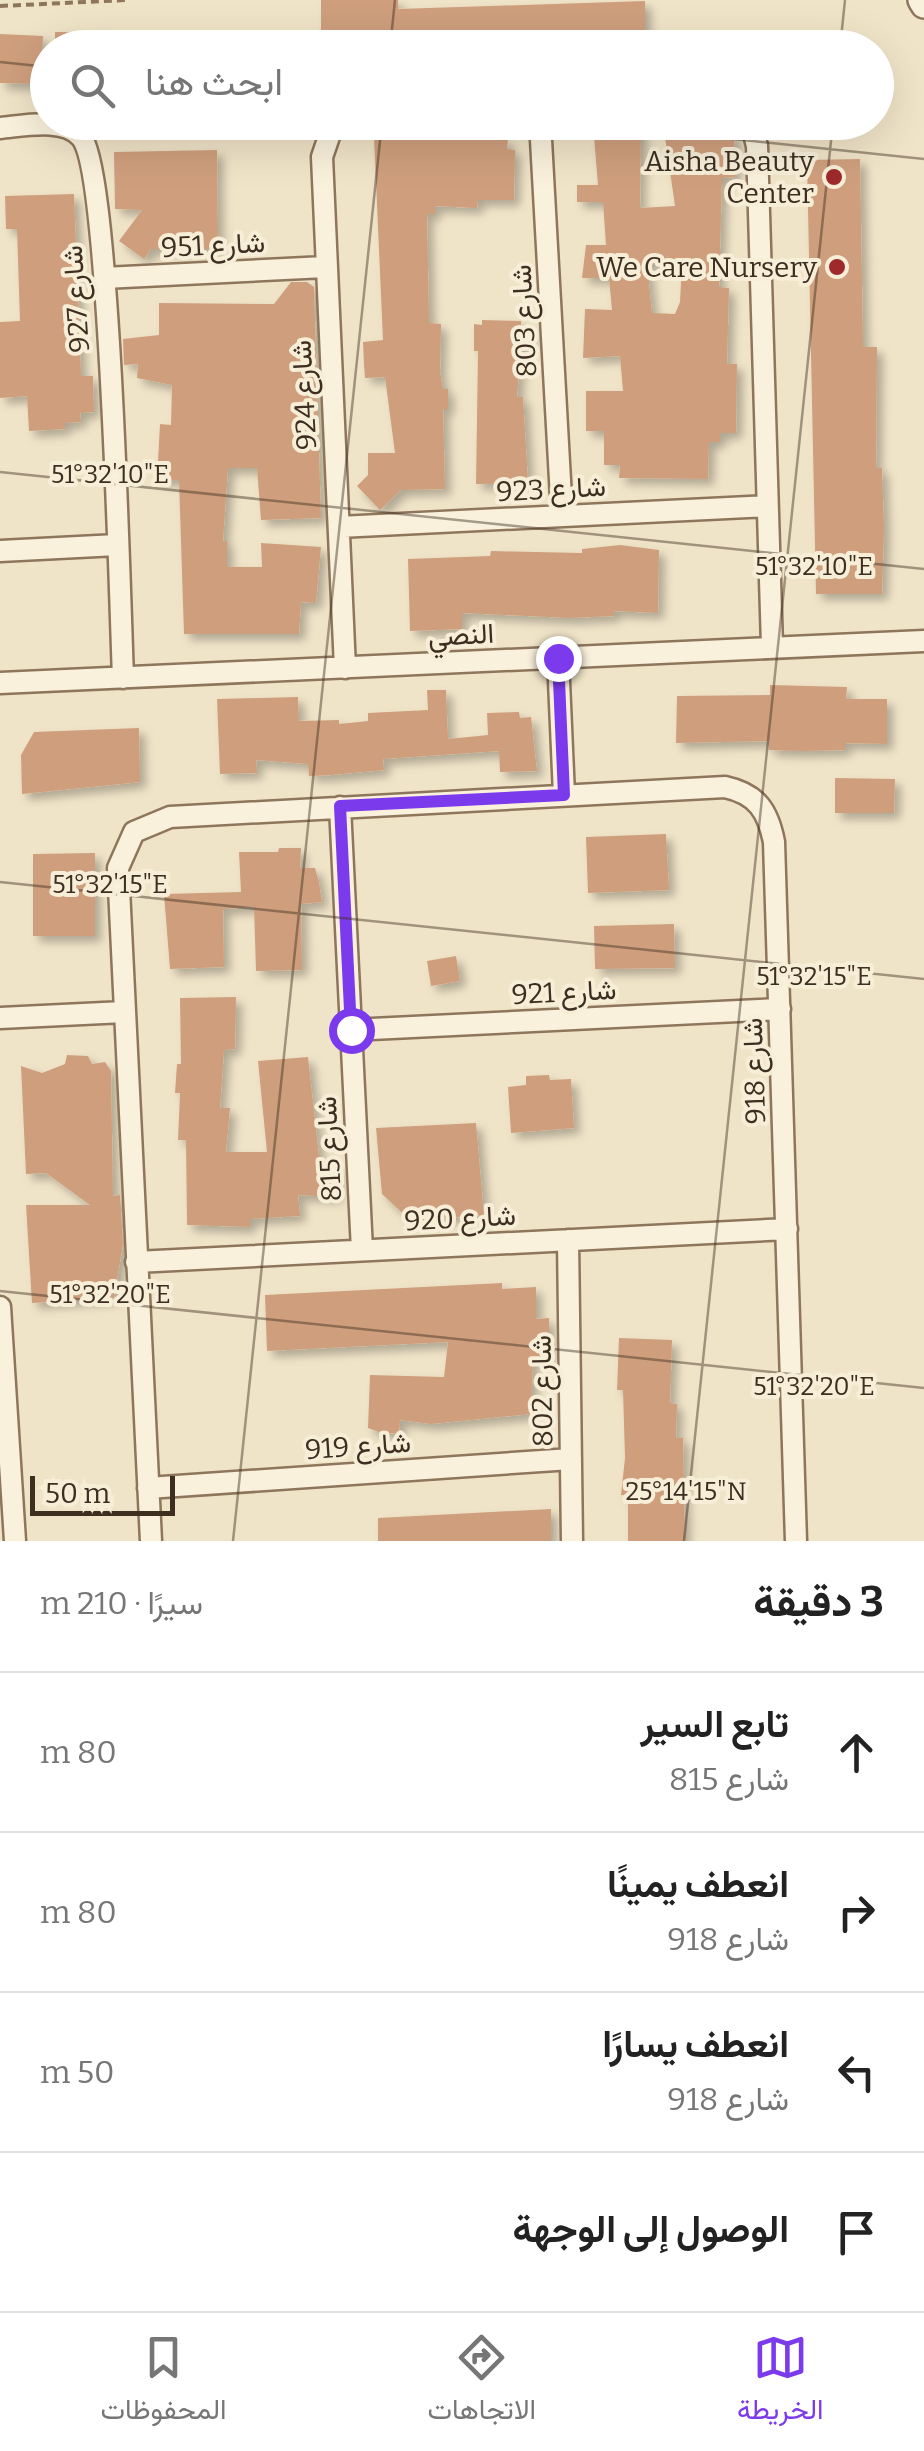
<!DOCTYPE html>
<html lang="ar">
<head>
<meta charset="utf-8">
<style>
  body { margin:0; font-family:Bitter,Vazirmatn,serif; background:#f6f6f6; color:#222; direction:rtl }
  .scale { position:absolute; left:30px; bottom:25px; width:145px; box-sizing:border-box; padding-left:10px; border:5px solid #3d2e20; border-top:0; font-size:28px; line-height:35px; white-space:nowrap; color:#3d2e20; -webkit-text-stroke:8px #f7eed8; paint-order:stroke }
  .stop { position:absolute; width:30px; height:30px; margin:-22px; border:8px solid #7c3aed; border-radius:50%; background:#fff }
  .stop.end { background:#7c3aed; border-color:#fff; box-shadow:0 2px 10px #0008 }
  .list { margin:0; padding:0; list-style:none }
  h2 { display:flex; justify-content:space-between; align-items:center; height:130px; margin:0; padding:0 40px; font-size:42px }
  h2 small { font-size:32px; font-weight:400; color:#767676 }
  .list li { display:grid; grid-template-columns:65px 1fr auto; gap:30px; align-items:center; box-sizing:border-box; height:160px; padding:0 40px; border-top:2px solid #e0e0e0 }
  .list b { display:block; font-size:38px; white-space:nowrap }
  .list p { margin:0; font-size:32px; white-space:nowrap; color:#767676 }
  .list em { font-size:32px; font-style:normal; color:#767676 }
  .icon { flex:none; width:55px; height:55px; fill:none; stroke:currentColor; stroke-width:2; stroke-linecap:round; stroke-linejoin:round }
  .map { position:relative; flex:none; width:924px; height:1541px; overflow:hidden; direction:ltr }
  .search { position:absolute; background:#fff; box-shadow:0 10px 40px #0002; left:30px; right:30px; top:30px; height:110px; display:flex; align-items:center; gap:25px; box-sizing:border-box; padding:0 35px; border-radius:55px; color:#767676; font-size:38px }
  .sheet { height:770px; background:#fff }
  nav { display:flex; justify-content:space-around; align-items:center; box-sizing:border-box; height:140px; border-top:2px solid #e0e0e0; background:#fff; font-size:28px; color:#767676 }
  nav a { display:grid; justify-items:center; gap:5px }
  nav .on { color:#7c3aed }
  .map>svg:first-child { display:block }
</style>
</head>
<body>
<div class="map">
<svg width="924" height="1541" viewBox="0 0 924 1541">
  <defs>
    <filter id="shadow"><feDropShadow dx="6" dy="6" stdDeviation="5" flood-color="#0004"/></filter>
  </defs>
  <rect width="100%" height="100%" fill="#f0e4c8"/>
  <path fill="#cf9f7d" fill-rule="evenodd" filter="url(#shadow)" d="M321,0H398V9L645,1V48H321Z
    M55,32H104V48H55Z
    M0,34L43,36L41,84L0,83Z
    M641,122L640,208L675,206L665,137L734,132L735,177L722,178L719,287L729,288L727,364H737L736,433H720V442H709L708,479L619,478L620,465H604V431H586V391H623L620,356L583,358L585,309L612,310L609,278H582L586,245H606L603,202H577V185H598L593,124ZM682,262L680,302L675,314L652,313L647,264Z
    M374,137L508,139L507,149L515,150L514,200H478L477,208L435,206V214H427L429,323L441,324L440,372L443,389H448V409H443L445,489L401,490L380,510L357,486L368,475V453H395L385,377L365,378L364,364L363,342L383,340Z
    M217,150L218,249H151L144,259L119,241L142,210L115,209L114,152Z
    M860,159L863,347H877L876,468H882L884,528L882,594H816L807,160Z
    M74,194L81,376H93L94,412L80,413L81,422L65,423V429L29,431L27,396L0,398V322L20,321L17,229H6L5,196Z
    M291,282H307L314,287L321,518L261,520L257,468H228L223,541H227V567H262L261,543L321,547L316,603L301,602L299,634H184L179,480H157L160,424L171,425L172,385L137,378L138,364L124,365L123,339L159,335V303L274,304Z
    M482,320L521,321V329H530V345H521L517,397H523L528,483L476,484L478,351H474V324L482,325Z
    M620,545L659,550L658,613L614,611V616L569,618L462,613V629L410,631L408,559L490,556L491,551L582,553V549Z
    M770,685L847,687L846,699H887V744L845,743V750L801,751L769,750V741L676,743L677,696L770,695Z
    M427,690H446L448,739L488,735L487,713L519,712L520,718L531,717L537,771L500,772L499,751L383,759L384,770L331,775L309,776L308,764L256,760L257,773L220,774L217,699L298,697L299,721L339,720V724L368,721V713L428,710Z
    M139,728L140,782L22,794L21,755L34,732Z
    M835,778L895,779L894,813H835Z
    M666,834L669,890L588,893L586,837Z
    M279,848H301L300,868H315L319,882L322,902L301,904L302,970L256,971L254,907L223,909L224,967L170,969L164,894L241,892L239,852H278Z
    M95,853V936H33V854Z
    M674,924L675,968L595,969L594,926Z
    M456,956L460,981L431,986L427,961Z
    M236,997L235,1049L224,1050L220,1108H230L226,1152H267L258,1061L308,1057L320,1166L338,1167L336,1197L298,1195L300,1216L250,1219V1227L187,1225L186,1140H178L180,1093H175L177,1064H181L180,998Z
    M67,1055L88,1056L92,1064L105,1062L111,1071L113,1196L120,1195L123,1244L114,1298L32,1303L26,1205H90L46,1173L26,1174L21,1066L42,1073L65,1064Z
    M549,1075L550,1080L571,1079L574,1128L511,1133L508,1087L526,1085V1076Z
    M476,1123L484,1215L411,1221L382,1194L376,1128Z
    M502,1283V1289L536,1287V1319L549,1318V1358H533L531,1414L431,1424L400,1420L399,1434L379,1432L368,1428L370,1375L444,1377L448,1342L267,1351L265,1295Z
    M619,1338L672,1340L670,1403L677,1404L676,1438H683L685,1541H628V1495H621L625,1458L623,1390H617Z
    M551,1509V1541H378V1518Z"/>
  <g fill="none" stroke-linecap="round" stroke-linejoin="round">
    <g stroke="#8d765c" stroke-width="25">
      <path id="minor" d="M334,122L322,157L345,668
        M540,122L562,516
        M751,122L757,146L772,646
        M0,128C23,126 64,117 81,137C110,170 120,604 123,678
        M104,278L325,267
        M339,527L767,506
        M0,551L117,545
        M558,658L564,795
        M0,683L924,641
        M340,807L362,1250
        M0,1018L124,1012
        M351,1030L780,1009
        M568,1240L572,1541
        M136,1262L787,1229
        M0,1307L15,1541
        M148,1488L571,1459
        M151,1541L118,868L134,832L170,817L725,787C757,794 768,811 774,842L796,1541"/>
    </g>
    <g stroke="#8d765c" stroke-width="30">
      <path id="tertiary" d="M921,0L924,5"/>
    </g>
    <path stroke="#8d765c" stroke-width="4" stroke-dasharray="8 5" stroke-linecap="butt" d="M0,6L126,0"/>
    <use href="#minor" stroke="#faf1dc" stroke-width="20"/>
    <use href="#tertiary" stroke="#faf1dc" stroke-width="25"/>
  </g>
  <g fill="none" stroke-linecap="round" stroke-linejoin="round">
    <path stroke="#7c3aed" stroke-width="12" d="M351,1030L340,806L564,795L558,658"/>
  </g>
  <path fill="none" stroke="#3d2e20" stroke-width="2.5" stroke-opacity="0.45" d="M390,48L395,0M840,48L845,0M0,62L48,67M572,122L924,159M0,472L924,569M0,882L924,979M0,1291L924,1388M233,1541L382,122M684,1541L833,122"/>
  <g fill="#9e2a2b" stroke="#f7eed8" stroke-width="4">
    <circle cx="834" cy="177" r="10"/>
    <circle cx="837" cy="267" r="10"/>
  </g>
  <g text-anchor="middle" dominant-baseline="central" stroke-width="8" stroke-linejoin="round" paint-order="stroke">
    <g font-size="28" fill="#3d2e20" stroke="#f7eed8" text-anchor="end">
      <text x="814" y="161">Aisha Beauty<tspan x="814" dy="32">Center</tspan></text>
      <text x="817" y="267">We Care Nursery</text>
    </g>
    <g font-size="28" fill="#3d2e20" stroke="#f7eed8">
      <text transform="translate(213 245) rotate(-3)">شارع 951</text>
      <text transform="translate(76 299) rotate(-94)">شارع 927</text>
      <text transform="translate(524 321) rotate(-93)">شارع 803</text>
      <text transform="translate(304 395) rotate(-93)">شارع 924</text>
      <text transform="translate(551 489) rotate(-3)">شارع 923</text>
      <text transform="translate(461 635) rotate(-3)">النصي</text>
      <text transform="translate(564 992) rotate(-3)">شارع 921</text>
      <text transform="translate(754 1071) rotate(-92)">شارع 918</text>
      <text transform="translate(329 1149) rotate(-93)">شارع 815</text>
      <text transform="translate(460 1218) rotate(-3)">شارع 920</text>
      <text transform="translate(542 1391) rotate(-91)">شارع 802</text>
      <text transform="translate(358 1446) rotate(-4)">شارع 919</text>
    </g>
  </g>
  <g font-size="25" text-anchor="middle" fill="#3d2e20" stroke="#f7eed8" stroke-width="8" stroke-linejoin="round" paint-order="stroke">
    <text x="110" y="483">51°32'10"E</text>
    <text x="814" y="575">51°32'10"E</text>
    <text x="110" y="893">51°32'15"E</text>
    <text x="814" y="985">51°32'15"E</text>
    <text x="110" y="1303">51°32'20"E</text>
    <text x="814" y="1395">51°32'20"E</text>
    <text x="686" y="1500">25°14'15"N</text>
  </g>
</svg>
<div class="scale">50 m</div>
<div class="stop" style="left:351px;top:1030px"></div>
<div class="stop end" style="left:558px;top:658px"></div>
<div class="search"><svg class="icon" aria-label="search" viewBox="0 0 24 24"><circle cx="10" cy="10" r="6"/><path d="M15 15l6 6"/></svg>ابحث هنا</div>
</div>
<section class="sheet">
<h2>3 دقيقة<small>سيرًا · 210 m</small></h2>
<ul class="list">
<li><svg class="icon" aria-label="ahead" viewBox="0 0 24 24"><path d="M12 20V5M6 11l6-6 6 6"/></svg><div><b>تابع السير</b><p>شارع 815</p></div><em>80 m</em></li>
<li><svg class="icon" aria-label="right" viewBox="0 0 24 24"><path d="M7 20v-9h11M14 6l5 5-5 5"/></svg><div><b>انعطف يمينًا</b><p>شارع 918</p></div><em>80 m</em></li>
<li><svg class="icon" aria-label="left" viewBox="0 0 24 24"><path d="M17 20v-9H6M10 6l-5 5 5 5"/></svg><div><b>انعطف يسارًا</b><p>شارع 918</p></div><em>50 m</em></li>
<li><svg class="icon" aria-label="arrive" viewBox="0 0 24 24"><path d="M6 21V4h12l-3 4 3 4H6"/></svg><div><b>الوصول إلى الوجهة</b></div></li>
</ul>
</section>
<nav>
<a class="on"><svg class="icon" aria-label="map" viewBox="0 0 24 24"><path d="M3 6l6-2 6 2 6-2v14l-6 2-6-2-6 2zM9 4v14M15 6v14"/></svg>الخريطة</a>
<a><svg class="icon" aria-label="directions" viewBox="0 0 24 24"><path d="M12 3l9 9-9 9-9-9zM9 14v-3h6M13 9l2 2-2 2"/></svg>الاتجاهات</a>
<a><svg class="icon" aria-label="saved" viewBox="0 0 24 24"><path d="M7 4h10v16l-5-4-5 4z"/></svg>المحفوظات</a>
</nav>
</body>
</html>
